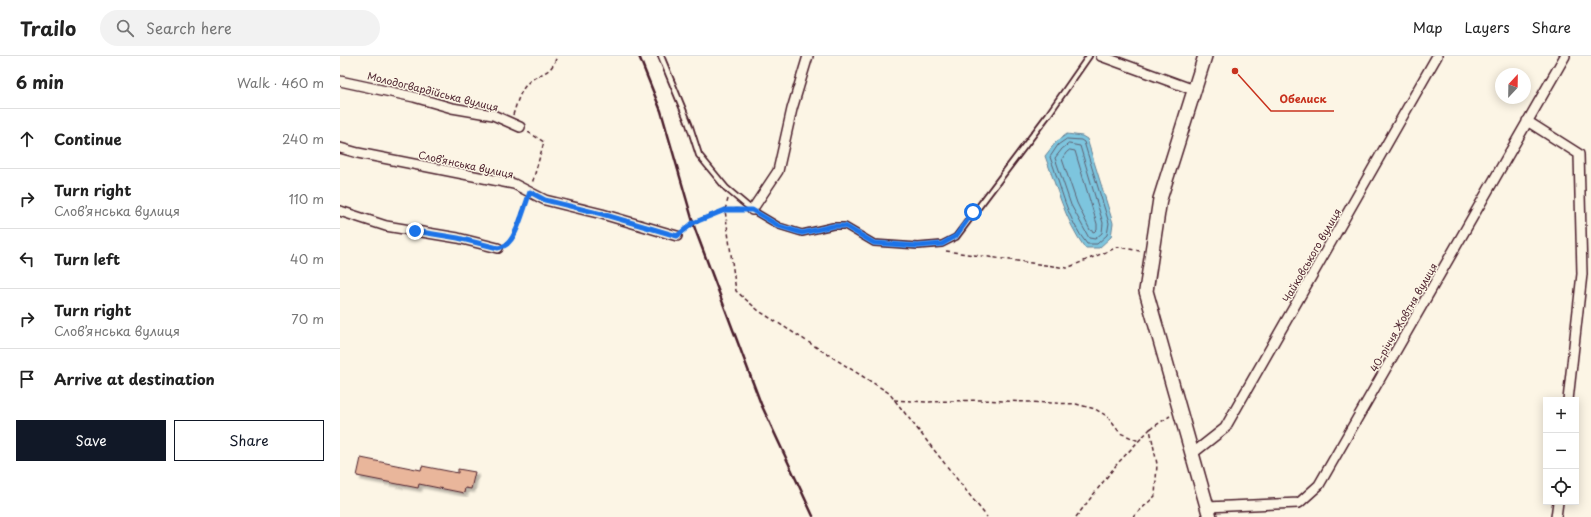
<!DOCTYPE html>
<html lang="en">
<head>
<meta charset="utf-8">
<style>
  body { margin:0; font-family:"Playpen Sans",sans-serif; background:#f2f2f2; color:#222 }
  .controls { position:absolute; right:12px; bottom:12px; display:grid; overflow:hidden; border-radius:0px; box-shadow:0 2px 10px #0003 }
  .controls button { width:36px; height:36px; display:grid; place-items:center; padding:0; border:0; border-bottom:1px solid #e0e0e0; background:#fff; color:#222; font:20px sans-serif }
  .compass { position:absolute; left:1155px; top:12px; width:36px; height:36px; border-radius:50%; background:#fff; box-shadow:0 2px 10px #0003; rotate:22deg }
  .stop { position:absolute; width:12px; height:12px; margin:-9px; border:3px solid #1a73e8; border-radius:50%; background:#fff }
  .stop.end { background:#1a73e8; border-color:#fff; box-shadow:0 1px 4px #0008 }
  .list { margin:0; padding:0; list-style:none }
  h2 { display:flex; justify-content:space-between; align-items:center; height:52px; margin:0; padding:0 16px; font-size:17px }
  h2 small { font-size:13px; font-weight:400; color:#767676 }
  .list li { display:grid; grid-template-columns:26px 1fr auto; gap:12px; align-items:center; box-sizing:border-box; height:60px; padding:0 16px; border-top:1px solid #e0e0e0 }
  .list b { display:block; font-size:15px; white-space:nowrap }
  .list p { margin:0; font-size:13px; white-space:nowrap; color:#767676 }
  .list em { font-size:13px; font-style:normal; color:#767676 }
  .actions { display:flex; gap:8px; padding:12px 16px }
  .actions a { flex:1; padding:9px 0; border:1px solid #111827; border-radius:0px; text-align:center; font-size:14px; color:#111827 }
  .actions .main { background:#111827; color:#fff }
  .icon { flex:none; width:22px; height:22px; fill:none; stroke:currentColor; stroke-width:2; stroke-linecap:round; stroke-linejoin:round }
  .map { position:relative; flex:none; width:1251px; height:461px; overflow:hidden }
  header { display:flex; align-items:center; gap:24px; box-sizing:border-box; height:56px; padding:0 20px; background:#fff; border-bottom:1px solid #e0e0e0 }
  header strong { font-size:19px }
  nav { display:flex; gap:22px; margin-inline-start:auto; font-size:14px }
  .search { width:280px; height:36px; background:#f2f2f2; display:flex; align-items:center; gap:10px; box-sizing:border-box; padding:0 14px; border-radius:22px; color:#767676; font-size:15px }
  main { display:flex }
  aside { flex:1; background:#fff }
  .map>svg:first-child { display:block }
</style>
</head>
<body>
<header>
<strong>Trailo</strong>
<div class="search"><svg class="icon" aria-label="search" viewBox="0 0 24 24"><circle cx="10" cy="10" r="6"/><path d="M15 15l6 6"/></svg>Search here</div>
<nav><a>Map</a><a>Layers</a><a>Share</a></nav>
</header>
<main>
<aside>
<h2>6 min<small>Walk · 460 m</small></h2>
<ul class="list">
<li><svg class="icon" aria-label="ahead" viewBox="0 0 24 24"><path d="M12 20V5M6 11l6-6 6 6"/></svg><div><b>Continue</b></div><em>240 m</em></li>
<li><svg class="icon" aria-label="right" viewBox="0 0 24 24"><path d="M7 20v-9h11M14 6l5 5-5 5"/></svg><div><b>Turn right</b><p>Слов’янська вулиця</p></div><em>110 m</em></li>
<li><svg class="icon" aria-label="left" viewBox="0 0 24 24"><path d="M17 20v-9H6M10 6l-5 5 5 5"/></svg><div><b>Turn left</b></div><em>40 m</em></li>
<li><svg class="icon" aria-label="right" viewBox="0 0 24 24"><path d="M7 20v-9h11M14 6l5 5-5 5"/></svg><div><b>Turn right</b><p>Слов’янська вулиця</p></div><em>70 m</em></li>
<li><svg class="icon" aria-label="arrive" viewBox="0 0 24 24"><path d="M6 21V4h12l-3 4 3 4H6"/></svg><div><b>Arrive at destination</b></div></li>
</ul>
<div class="actions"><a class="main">Save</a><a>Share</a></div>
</aside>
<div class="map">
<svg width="1251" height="461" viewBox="0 0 1251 461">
  <defs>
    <filter id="shadow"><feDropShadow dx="3.5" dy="3.5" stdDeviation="1" flood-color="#0004"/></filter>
  </defs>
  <rect width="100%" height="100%" fill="#fcf5e5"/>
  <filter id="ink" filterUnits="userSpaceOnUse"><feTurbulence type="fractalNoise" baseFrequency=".025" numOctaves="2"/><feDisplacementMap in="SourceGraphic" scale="8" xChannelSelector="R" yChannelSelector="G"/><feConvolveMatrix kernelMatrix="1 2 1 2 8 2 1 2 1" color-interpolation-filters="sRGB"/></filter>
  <g filter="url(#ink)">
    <path fill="#7dc5de" stroke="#698396" d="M727,78L742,80L747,83L773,167L771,181L759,192H745C725,164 717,132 705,100L716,86Z"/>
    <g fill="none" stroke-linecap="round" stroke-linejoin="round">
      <path stroke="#5e6173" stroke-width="1" d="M727,83L741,84L744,86L769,167L767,179L757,188H747C727,164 721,130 710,101L718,89Z
        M729,88L740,90L763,167L762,177L755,183L749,182L731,149L715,102L722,93Z
        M730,94L735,95L757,168V173L754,176L750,174L737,147L722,103L726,97Z"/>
    </g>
    <path fill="#e9b69b" stroke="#4a1f2b" filter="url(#shadow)" d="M21,402L81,414L82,410L118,417V413L135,416L131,433L125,432L124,437L79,428L78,432L17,420Z"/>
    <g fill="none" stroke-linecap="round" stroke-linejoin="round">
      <g stroke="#4a1f2b" stroke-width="8">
        <path id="lane" d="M321,0L349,68L359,99L386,132L412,154L439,170L462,177L493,170H505L534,187L578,190L602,188L616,181L708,59L749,0"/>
      </g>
      <g stroke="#4a1f2b" stroke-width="12">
        <path id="street" d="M761,0L854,34
          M0,25L74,41L112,52L153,59L180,71
          M1187,65L1239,98L1242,218L1228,344
          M0,92L18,97L174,128L205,144L262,158L337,180
          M412,154L438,115L452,53L468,0
          M0,155L46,170L118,182L158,192
          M852,398L885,372L1097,0
          M867,451L959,447L979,429L1225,0
          M1216,461L1218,446"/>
      </g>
      <g stroke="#4a1f2b" stroke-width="16">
        <path id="secondary" d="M865,0L820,143L806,235L870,461"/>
      </g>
      <path stroke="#4a1f2b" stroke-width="1.5" stroke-dasharray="4 3" stroke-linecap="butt" d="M173,59C176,50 179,37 186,29C199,14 210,22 217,0
        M188,76L204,86L192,128
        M388,143L385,154L396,235L419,255L549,337L647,461
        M344,175C359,162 380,153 400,153
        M166,189L174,180L186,145
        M606,195L727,212L778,191L800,195
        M554,344L586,346L640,344L736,348L755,353L767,360L780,377L799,385
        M736,461L777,408L810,373
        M793,461L815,440L817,408L810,373L830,360"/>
      <use href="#lane" stroke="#fcf5e5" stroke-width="4.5"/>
      <use href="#street" stroke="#fcf5e5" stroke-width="9"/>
      <use href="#secondary" stroke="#fcf5e5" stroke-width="13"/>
      <path stroke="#4a1f2b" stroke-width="2.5" d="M299,0L321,55L355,173L421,348L473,460"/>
    </g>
  </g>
  <g fill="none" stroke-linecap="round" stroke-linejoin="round" filter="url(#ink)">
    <path stroke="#1a73e8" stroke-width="5" d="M75,175L118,182L158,192C163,191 166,190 169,186C178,177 185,149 190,136L205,144L262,158L337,180L353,167L385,154H412L439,170L462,177L493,170H505L534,187L578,190L602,188L616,180L633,156"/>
  </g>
  <g text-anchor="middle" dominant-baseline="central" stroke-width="3" stroke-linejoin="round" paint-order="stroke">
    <g font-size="10" fill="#4a1f2b" stroke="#fcf5e5">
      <text transform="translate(93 35) rotate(14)">Молодогвардійська вулиця</text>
      <text transform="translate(126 108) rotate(12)">Слов’янська вулиця</text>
      <text transform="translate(971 199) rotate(-60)">Чайковського вулиця</text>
      <text transform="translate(1063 261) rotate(-60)">40-річчя Жовтня вулиця</text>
    </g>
  </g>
  <path fill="none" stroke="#c8321e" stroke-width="1.5" d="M895 15L931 55H994"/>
  <circle fill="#c8321e" stroke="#fcf5e5" stroke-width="1.5" cx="895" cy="15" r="4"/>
  <g font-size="11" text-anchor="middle" font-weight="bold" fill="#c8321e" stroke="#fcf5e5" stroke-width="3" stroke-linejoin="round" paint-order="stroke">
    <text x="963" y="47">Обелиск</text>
  </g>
</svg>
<div class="controls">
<button>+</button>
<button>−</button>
<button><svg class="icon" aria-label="locate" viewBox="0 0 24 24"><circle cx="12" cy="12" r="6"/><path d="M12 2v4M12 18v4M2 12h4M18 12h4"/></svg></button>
</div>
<svg class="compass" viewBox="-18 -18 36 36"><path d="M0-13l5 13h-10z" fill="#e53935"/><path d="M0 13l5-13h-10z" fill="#767676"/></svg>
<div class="stop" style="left:633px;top:156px"></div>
<div class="stop end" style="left:75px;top:175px"></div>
</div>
</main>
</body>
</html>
